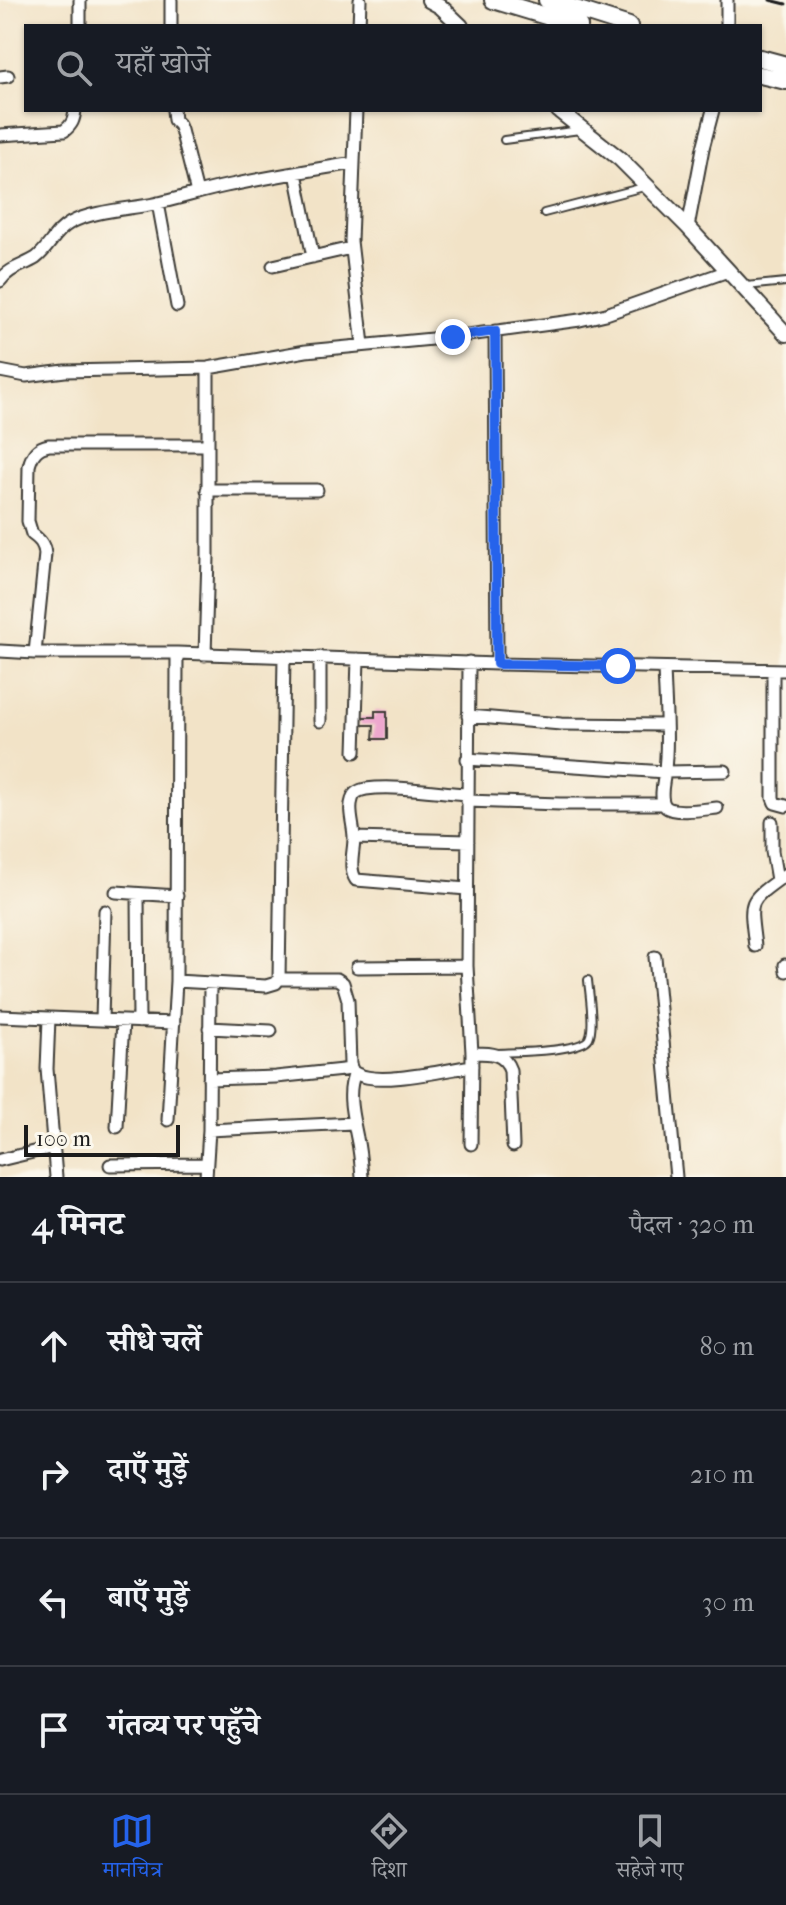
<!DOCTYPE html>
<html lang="hi">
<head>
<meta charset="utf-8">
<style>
  body { margin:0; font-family:"IM FELL French Canon","Noto Serif Devanagari",serif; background:#20242c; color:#f1f3f6 }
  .scale { position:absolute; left:24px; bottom:20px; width:156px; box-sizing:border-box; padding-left:8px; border:4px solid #1c1c1c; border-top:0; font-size:22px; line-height:28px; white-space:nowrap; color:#1c1c1c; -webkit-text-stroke:6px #fbf7ec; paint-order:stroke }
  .stop { position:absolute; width:24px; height:24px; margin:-18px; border:6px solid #2563eb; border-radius:50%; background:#fff }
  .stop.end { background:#2563eb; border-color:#fff; box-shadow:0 2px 8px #0008 }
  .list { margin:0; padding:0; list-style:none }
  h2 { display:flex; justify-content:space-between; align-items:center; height:104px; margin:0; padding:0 32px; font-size:34px }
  h2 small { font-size:26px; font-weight:400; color:#9ea1a6 }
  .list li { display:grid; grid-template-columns:52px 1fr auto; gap:24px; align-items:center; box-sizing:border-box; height:128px; padding:0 32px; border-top:2px solid #363941 }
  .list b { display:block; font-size:30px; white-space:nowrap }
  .list em { font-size:26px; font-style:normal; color:#9ea1a6 }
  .icon { flex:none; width:44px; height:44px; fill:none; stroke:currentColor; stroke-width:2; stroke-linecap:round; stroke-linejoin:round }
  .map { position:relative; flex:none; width:786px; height:1177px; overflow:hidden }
  .search { position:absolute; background:#171b24; box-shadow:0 2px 6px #0004; left:24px; right:24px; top:24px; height:88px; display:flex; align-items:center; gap:20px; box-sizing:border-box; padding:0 28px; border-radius:0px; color:#9ea1a6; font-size:30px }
  .sheet { height:616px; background:#171b24 }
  nav { display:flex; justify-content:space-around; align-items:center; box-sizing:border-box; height:112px; border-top:2px solid #363941; background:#171b24; font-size:22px; color:#9ea1a6 }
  nav a { display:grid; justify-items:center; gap:4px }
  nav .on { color:#2563eb }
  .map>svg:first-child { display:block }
</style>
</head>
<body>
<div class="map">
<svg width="786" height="1177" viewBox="0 0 786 1177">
  <rect width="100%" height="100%" fill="#fbf7ec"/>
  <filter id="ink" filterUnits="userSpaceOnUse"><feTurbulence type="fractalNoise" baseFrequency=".0125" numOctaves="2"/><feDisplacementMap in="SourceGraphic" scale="16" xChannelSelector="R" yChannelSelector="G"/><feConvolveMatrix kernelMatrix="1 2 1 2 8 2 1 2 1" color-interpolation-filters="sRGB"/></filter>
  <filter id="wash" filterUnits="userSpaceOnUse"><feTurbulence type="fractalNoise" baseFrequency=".006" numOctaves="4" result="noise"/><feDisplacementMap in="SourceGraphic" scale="32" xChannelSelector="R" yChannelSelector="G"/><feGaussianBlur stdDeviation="1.8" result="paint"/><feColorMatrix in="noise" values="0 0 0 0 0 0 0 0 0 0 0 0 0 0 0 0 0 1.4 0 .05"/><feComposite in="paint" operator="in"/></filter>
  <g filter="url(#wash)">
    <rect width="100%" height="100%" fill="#f2e3c7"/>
    <g id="blocks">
      <path fill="#eea7ce" d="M375,711H387V739H373L374,725H360V717H375Z"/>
    </g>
  </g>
  <g filter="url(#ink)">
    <use href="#blocks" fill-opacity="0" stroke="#3c3a36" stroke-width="2"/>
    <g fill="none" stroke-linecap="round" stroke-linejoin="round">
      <g stroke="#3c3a36" stroke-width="10">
        <path id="service" d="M504,140L580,130
          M544,213L644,187
          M746,286L786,282
          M497,1053C514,1052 582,1052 589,1038C595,1027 589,993 588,980"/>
      </g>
      <g stroke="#3c3a36" stroke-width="15">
        <path id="minor" d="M80,0V26
          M171,26V0
          M359,26L360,0
          M727,26V0
          M0,77L8,76
          M173,110L174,120L179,125L181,130L197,193
          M356,110L351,241L363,345
          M0,135L64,131C72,125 74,120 75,110
          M296,173L313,257
          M158,203L177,306
          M688,227L703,148L713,110
          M273,266L351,248
          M0,281C9,268 23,266 36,258C49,248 55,231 70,223C91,211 129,209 154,204C178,199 202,191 226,186C268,177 311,170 354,163
          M495,331L497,664
          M0,371L26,376L65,371L208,368L306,351L453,337L580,320L606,314L728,271
          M207,490H317
          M0,651L35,653H177L497,664L786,670
          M35,653L45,554C44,544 40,540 32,534L28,521L29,466C32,454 37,447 49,445H207
          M205,655L208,557V368
          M469,662L467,966L472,1053L471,1144
          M664,668C665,701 669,745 664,777C663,785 659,800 666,807C674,814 706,809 717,808
          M773,670V798L775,803L786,806
          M468,716L561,724L665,725
          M320,721V657
          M355,752L358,659
          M467,759L665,772L725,771
          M467,801L560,804H664
          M772,822V851L777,880
          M354,838L468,841
          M467,889L356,880C348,868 354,852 354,838C354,826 348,811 352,800C353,793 360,790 366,789C396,785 436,792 467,794
          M116,892L177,896
          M138,894L139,1022
          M755,946C749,897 747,903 786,874
          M655,957L676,1177
          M785,965L786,971
          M357,967L467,966
          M279,979H337L343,983L348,1000L350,1064C352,1070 351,1071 357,1074C380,1086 445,1070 472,1066
          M176,981L266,986L276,983L279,979L284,656
          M0,1016L174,1023
          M49,1018L47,1069L56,1177
          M102,1020L105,911
          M209,1028L271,1031
          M472,1053C489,1053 504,1052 510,1070L513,1146
          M355,1073C346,1093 353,1117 357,1138C360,1151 361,1164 362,1177
          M209,1079L276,1077L352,1069
          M168,1120L176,981L177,653
          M117,1127L123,1021
          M209,1130L353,1123
          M0,1160L54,1147
          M110,1165L206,1164
          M206,1177L209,1130L210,983"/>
      </g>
      <g stroke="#3c3a36" stroke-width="18">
        <path id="tertiary" d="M429,0L440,6L461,26
          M558,110L620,159L688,227L786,334"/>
      </g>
      <g stroke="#3c3a36" stroke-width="20">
        <path id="secondary" d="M493,0L579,26
          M547,0L629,26
          M760,58L786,65
          M760,75L786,81"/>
      </g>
      <use href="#service" stroke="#fff" stroke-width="6"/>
      <use href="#minor" stroke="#fff" stroke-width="11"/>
      <use href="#tertiary" stroke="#fff" stroke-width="14"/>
      <use href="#secondary" stroke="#fff" stroke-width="16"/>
      <path stroke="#1c1c1c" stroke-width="3" d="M770,0L786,4"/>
    </g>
  </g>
  <g fill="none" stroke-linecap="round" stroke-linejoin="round" filter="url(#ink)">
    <path stroke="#2563eb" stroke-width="10" d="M453,337L495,331L497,664L618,666"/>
  </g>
</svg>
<div class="scale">100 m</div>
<div class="stop" style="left:618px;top:666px"></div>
<div class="stop end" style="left:453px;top:337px"></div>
<div class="search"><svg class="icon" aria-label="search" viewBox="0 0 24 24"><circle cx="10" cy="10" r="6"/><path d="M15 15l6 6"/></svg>यहाँ खोजें</div>
</div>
<section class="sheet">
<h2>4 मिनट<small>पैदल · 320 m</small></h2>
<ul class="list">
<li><svg class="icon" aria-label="ahead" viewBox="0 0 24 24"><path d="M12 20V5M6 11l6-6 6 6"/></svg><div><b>सीधे चलें</b></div><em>80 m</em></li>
<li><svg class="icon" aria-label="right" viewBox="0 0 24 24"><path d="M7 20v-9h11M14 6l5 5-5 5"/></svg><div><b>दाएँ मुड़ें</b></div><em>210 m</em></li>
<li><svg class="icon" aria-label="left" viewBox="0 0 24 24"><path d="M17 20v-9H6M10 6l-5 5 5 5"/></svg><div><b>बाएँ मुड़ें</b></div><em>30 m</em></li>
<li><svg class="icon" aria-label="arrive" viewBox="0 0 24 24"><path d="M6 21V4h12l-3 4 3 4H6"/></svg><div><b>गंतव्य पर पहुँचे</b></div></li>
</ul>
</section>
<nav>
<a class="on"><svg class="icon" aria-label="map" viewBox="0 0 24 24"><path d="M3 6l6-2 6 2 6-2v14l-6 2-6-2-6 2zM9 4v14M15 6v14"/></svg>मानचित्र</a>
<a><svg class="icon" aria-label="directions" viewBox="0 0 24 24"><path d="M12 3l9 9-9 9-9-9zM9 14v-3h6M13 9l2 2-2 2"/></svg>दिशा</a>
<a><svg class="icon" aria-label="saved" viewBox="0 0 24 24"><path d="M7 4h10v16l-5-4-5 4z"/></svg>सहेजे गए</a>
</nav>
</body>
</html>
